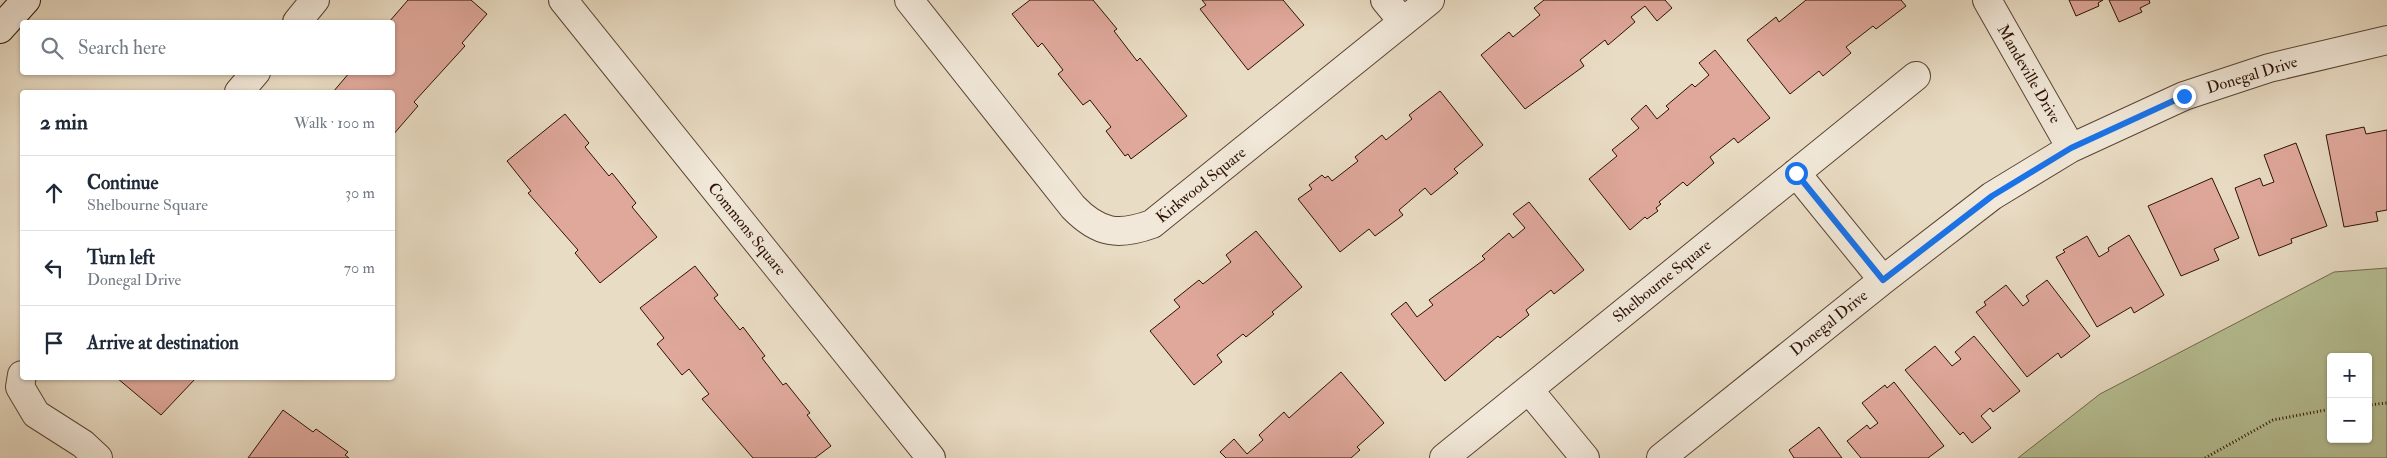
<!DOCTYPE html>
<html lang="en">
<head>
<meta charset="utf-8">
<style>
  body { margin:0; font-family:"IM FELL Double Pica",serif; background:#f6f6f7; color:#1f2937 }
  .controls { position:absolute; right:15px; bottom:15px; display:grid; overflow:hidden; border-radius:5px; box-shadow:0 1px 4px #0004 }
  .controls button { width:45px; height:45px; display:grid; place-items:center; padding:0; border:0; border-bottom:1px solid #e0e1e3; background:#fff; color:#1f2937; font:25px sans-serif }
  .stop { position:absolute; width:15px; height:15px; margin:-11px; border:4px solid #1a73e8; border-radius:50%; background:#fff }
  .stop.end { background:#1a73e8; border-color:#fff; box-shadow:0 1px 5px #0008 }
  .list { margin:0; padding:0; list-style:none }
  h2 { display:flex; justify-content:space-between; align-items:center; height:65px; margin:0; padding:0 20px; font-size:21px }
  h2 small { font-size:16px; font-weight:400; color:#747a83 }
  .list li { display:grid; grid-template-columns:32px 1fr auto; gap:15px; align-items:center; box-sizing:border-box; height:75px; padding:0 20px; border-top:1px solid #e0e1e3 }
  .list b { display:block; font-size:19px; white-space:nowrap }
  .list p { margin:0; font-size:16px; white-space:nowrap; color:#747a83 }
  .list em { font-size:16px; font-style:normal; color:#747a83 }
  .icon { flex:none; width:28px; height:28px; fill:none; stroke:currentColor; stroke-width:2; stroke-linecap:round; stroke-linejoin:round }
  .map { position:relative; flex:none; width:2387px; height:458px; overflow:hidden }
  .search { position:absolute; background:#fff; box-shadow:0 1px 4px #0004; left:20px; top:20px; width:375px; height:55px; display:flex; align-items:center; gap:12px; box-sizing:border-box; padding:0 18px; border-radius:5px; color:#747a83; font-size:19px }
  .panel { position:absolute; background:#fff; box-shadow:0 1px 4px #0004; left:20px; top:90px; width:375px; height:290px; border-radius:5px }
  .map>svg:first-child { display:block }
</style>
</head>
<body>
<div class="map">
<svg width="2387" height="458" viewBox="0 0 2387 458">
  <rect width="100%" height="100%" fill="#e9dcc4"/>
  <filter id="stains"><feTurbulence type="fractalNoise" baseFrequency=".004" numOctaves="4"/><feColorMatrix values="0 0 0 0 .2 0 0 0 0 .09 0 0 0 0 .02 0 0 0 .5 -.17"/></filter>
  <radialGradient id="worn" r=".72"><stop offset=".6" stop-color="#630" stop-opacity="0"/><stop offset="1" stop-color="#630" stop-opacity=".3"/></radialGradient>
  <path fill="#b6c094" stroke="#71694c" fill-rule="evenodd" d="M2387,268V458H2018L2100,394L2334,272ZM2331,357H2368V439H2331Z"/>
  <path fill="#dfa89b" stroke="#2c1204" d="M408,0H471L487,14L462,43L465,46L414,102L418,106L392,136V92H333L350,72H392V22H389Z
    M1030,0H1093L1117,29L1114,31L1137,61L1140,58L1187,116L1131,159L1128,154L1125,156L1106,131L1111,127L1090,100L1083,105L1058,74L1063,70L1042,43L1038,47L1012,14Z
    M1202,0H1283L1304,25L1248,70L1200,9L1206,5Z
    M1544,0H1665L1672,8L1657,21L1645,6L1631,17L1635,22L1608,45L1605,40L1580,60L1584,66L1525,109L1481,55L1509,32L1513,37L1540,15L1534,8Z
    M1806,0H1901L1906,6L1876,29L1873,26L1846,47L1851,53L1823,76L1819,71L1790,94L1747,40L1776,17L1779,22Z
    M2069,0H2103L2098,3L2099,6L2076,16Z
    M2109,0H2149L2150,3L2140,8L2142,12L2119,22Z
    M1715,50L1770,118L1738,143L1734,138L1710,157L1714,163L1687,186L1683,182L1659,202L1661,204L1656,208L1658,211L1647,219L1645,217L1630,230L1589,179L1617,156L1612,150L1639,128L1631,119L1646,105L1657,119L1669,109L1666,106L1692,84L1695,87L1709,75L1699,63Z
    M1440,91L1483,145L1454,169L1458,173L1431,195L1425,188L1399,210L1403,215L1375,236L1369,229L1340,252L1298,199L1312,189L1309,185L1322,175L1325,178L1328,176L1332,181L1358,161L1355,157L1382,135L1386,140L1412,119L1409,115Z
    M565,114L589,143L585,147L609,176L612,173L636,203L632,207L657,237L600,283L575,253L578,250L528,193L531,191L507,161Z
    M2364,127L2366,134L2387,130V210L2376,212L2378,221L2344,227L2326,135Z
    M2296,143L2327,226L2291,239L2292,243L2259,256L2235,188L2260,178L2263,186L2274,182L2264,155Z
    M2212,178L2239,238L2214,249L2219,260L2181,276L2148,206Z
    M1529,202L1584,270L1554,294L1551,290L1526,310L1529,315L1500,338L1498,336L1445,381L1391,314L1406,302L1417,317L1433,305L1429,300L1485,259L1482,256L1509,233L1513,238L1525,228L1513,214Z
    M1256,231L1302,287L1272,312L1274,314L1246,337L1243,334L1217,355L1222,362L1194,385L1150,331L1180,307L1174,300L1199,280L1203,284L1231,262L1226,255Z
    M2129,235L2164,295L2134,313L2131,307L2097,327L2056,257L2065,252L2063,250L2087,236L2099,257L2109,251L2108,248Z
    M695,266L718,295L714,298L740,330L743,327L765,356L762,358L783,385L786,383L810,413L807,415L831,446L815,458H753L702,399L709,394L689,369L682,375L657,344L664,338L640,308Z
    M2047,280L2090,336L2061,358L2058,353L2027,377L1976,312L1986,305L1984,302L2006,285L2023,306L2029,301L2026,296Z
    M1974,336L2020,391L1993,412L1990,408L1981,416L1991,428L1972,443L1963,432L1960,435L1905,370L1935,346L1952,366L1961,359L1955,352Z
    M1341,372L1384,423L1357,447L1360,450L1351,458H1226L1220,452L1234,439L1247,454L1263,440L1259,435L1284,412L1289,418Z
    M117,378H196L161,415Z
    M1894,382L1944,446L1928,458H1861L1847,441L1867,425L1870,429L1878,423L1862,403L1885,385L1887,388Z
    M283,410L313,432L316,429L348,452L345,455L349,458H248Z
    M1819,427L1842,458H1794L1789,450Z"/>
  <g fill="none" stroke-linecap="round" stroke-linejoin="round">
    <g stroke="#5b4434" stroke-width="30">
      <path id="street" d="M563,0L931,458
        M909,0L1073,207C1099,234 1119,236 1152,224L1430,0
        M1385,0L1403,22
        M1987,0L2071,148
        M297,22L315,0
        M239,92L256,72
        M1796,173L1883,280
        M22,375L20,387L36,414L83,444L98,458
        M1529,390L1585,458
        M1444,458L1916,76
        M1661,458L1883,280L1992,196L2071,148L2184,96L2269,68L2387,40"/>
    </g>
    <g stroke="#2c1204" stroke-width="30">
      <path id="secondary" d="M0,29L26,0"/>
    </g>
    <path stroke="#2c1204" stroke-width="3" stroke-dasharray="1 2.5" stroke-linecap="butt" d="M2368,405L2387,403
      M2205,458L2273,420L2331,409"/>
    <use href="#street" stroke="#f1e8d9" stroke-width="28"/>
    <use href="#secondary" stroke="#f1e8d9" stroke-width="28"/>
  </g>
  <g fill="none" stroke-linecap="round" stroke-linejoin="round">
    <path stroke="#1a73e8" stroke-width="6" d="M1796,173L1883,280L1992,196L2071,148L2184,96"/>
  </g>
  <g text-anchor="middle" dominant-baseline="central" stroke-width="4.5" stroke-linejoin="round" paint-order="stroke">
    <g font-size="16" fill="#2c1204" stroke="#f1e8d9">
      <text transform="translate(2029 74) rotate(60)">Mandeville Drive</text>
      <text transform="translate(2252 75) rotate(-17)">Donegal Drive</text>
      <text transform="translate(1201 185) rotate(-39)">Kirkwood Square</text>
      <text transform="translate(747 229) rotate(51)">Commons Square</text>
      <text transform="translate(1662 281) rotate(-39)">Shelbourne Square</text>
      <text transform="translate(1829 323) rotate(-39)">Donegal Drive</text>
    </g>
  </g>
  <rect width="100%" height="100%" filter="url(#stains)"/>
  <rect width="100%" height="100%" fill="url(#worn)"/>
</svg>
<div class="controls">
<button>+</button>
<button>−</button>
</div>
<div class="stop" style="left:1796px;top:173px"></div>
<div class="stop end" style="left:2184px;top:96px"></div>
<div class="search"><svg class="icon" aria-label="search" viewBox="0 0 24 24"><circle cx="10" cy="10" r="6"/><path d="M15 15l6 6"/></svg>Search here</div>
<section class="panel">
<h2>2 min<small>Walk · 100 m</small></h2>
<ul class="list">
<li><svg class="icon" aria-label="ahead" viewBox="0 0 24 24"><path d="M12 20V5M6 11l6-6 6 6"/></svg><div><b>Continue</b><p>Shelbourne Square</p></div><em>30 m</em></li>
<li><svg class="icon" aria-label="left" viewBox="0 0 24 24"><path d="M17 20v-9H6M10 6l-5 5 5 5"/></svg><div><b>Turn left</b><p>Donegal Drive</p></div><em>70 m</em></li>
<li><svg class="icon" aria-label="arrive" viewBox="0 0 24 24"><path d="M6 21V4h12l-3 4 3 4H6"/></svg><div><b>Arrive at destination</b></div></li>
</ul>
</section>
</div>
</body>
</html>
